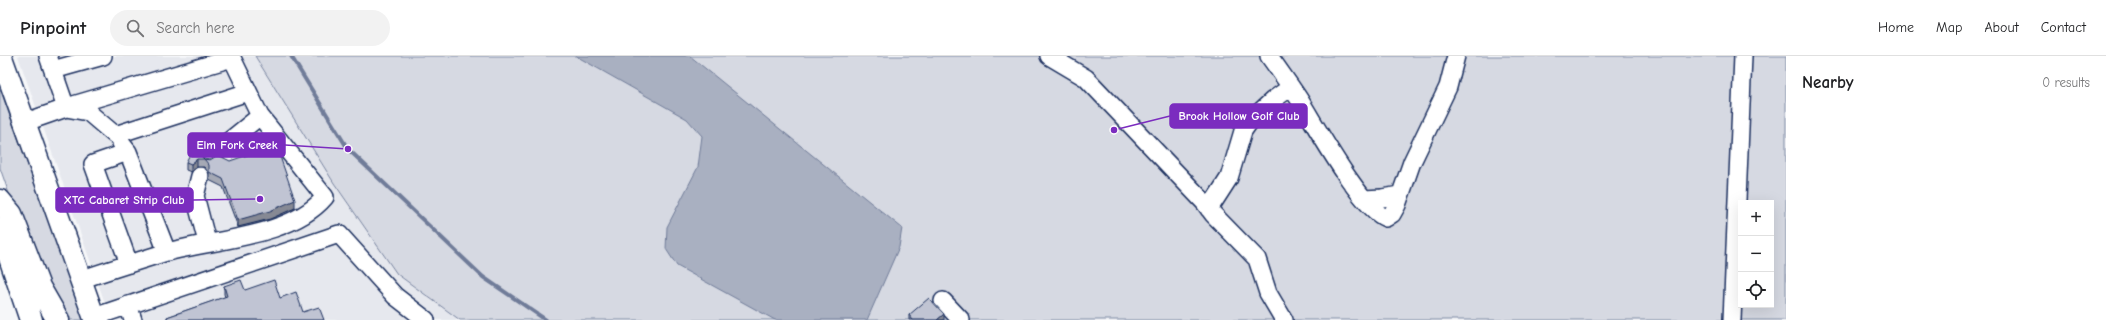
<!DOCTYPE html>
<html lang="en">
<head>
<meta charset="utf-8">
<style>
  body { margin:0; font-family:"Comic Neue",sans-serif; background:#f2f2f2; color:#202124 }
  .controls { position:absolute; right:12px; bottom:12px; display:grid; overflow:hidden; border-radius:0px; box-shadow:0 4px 16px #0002 }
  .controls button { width:36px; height:36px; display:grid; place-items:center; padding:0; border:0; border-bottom:1px solid #e0e0e0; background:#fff; color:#202124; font:20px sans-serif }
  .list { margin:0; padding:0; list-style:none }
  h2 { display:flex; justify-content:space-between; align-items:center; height:52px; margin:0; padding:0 16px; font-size:17px }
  h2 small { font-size:13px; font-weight:400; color:#757577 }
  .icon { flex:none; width:22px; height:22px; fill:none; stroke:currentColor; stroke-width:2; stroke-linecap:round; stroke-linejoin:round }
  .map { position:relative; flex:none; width:1786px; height:264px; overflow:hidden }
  header { display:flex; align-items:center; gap:24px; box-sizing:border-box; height:56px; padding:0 20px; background:#fff; border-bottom:1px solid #e0e0e0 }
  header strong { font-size:19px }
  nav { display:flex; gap:22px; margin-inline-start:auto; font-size:14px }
  .search { width:280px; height:36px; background:#f2f2f2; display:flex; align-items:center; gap:10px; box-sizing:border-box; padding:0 14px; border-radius:22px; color:#757577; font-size:15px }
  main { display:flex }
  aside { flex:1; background:#fff }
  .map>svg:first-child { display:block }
</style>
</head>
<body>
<header>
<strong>Pinpoint</strong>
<div class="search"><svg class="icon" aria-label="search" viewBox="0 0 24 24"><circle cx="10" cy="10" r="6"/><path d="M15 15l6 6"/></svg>Search here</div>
<nav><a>Home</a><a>Map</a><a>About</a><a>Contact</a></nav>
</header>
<main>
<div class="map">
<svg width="1786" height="264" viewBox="0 0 1786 264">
  <rect width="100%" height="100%" fill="#f6f7f9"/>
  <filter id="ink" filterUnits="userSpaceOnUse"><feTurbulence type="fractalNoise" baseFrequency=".025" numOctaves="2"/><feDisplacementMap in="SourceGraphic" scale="8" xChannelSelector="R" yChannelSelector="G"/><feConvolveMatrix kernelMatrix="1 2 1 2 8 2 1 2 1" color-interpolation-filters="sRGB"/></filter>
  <g filter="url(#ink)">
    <path fill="#e6e8ee" d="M18,0H255L334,127L397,218L460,264H111Z"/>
    <path fill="#d6d9e2" stroke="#7884a0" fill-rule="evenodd" d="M255,0H1786V264H460L397,218L334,127ZM1741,147H1771V249H1741Z
      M0,32L8,55L85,264H64L20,169L0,112Z"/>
    <path fill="#a9b0c1" stroke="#707c99" d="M576,0H690L902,172L899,191L867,264H775L677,210L666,193L667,171L698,111L702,80L687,63Z"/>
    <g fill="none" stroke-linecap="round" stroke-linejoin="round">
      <path stroke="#707c99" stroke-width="4" d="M291,0L348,93L483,221L546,264"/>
      <g stroke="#1b2f5e" stroke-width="20">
        <path id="minor" d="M1049,0L1086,22L1204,146L1213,158L1257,203L1268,237L1284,264
          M1269,0C1279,14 1289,28 1299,43C1315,68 1361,153 1386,162L1392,158L1397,149L1412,106L1448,31L1456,0
          M53,14L103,0
          M70,50L232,2
          M66,52L88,56L115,79L248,36
          M23,67L66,52L48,0
          M121,87L128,96L167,196
          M128,96L93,108L129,208
          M208,102L260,60
          M200,120L195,140L207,186
          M1364,143L1382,142L1400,139
          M1209,153L1229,122L1243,75L1250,65L1273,44L1291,31
          M80,224C109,214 138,205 167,196C216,183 291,181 325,141L260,60L231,0
          M943,245L961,264
          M128,249L133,264
          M94,261L339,178L395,240L426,264
          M1732,264L1743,0"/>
      </g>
      <g stroke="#1b2f5e" stroke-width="24">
        <path id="major" d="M1,0L95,264"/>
      </g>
      <g stroke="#1b2f5e" stroke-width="25">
        <path id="highway" d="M0,145L11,158L39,231L58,264
          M0,172L31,264"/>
      </g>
      <use href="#minor" stroke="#fff" stroke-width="17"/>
      <use href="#major" stroke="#fff" stroke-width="21"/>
      <use href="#highway" stroke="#fff" stroke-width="22"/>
    </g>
    <path fill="#a5a9b5" stroke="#1b2f5e" d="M199,97L204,103L295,152L270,163L238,171L223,131L209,124V117L204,111H197L191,116L186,114V106Z
      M224,230L280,242L303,256L324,264H167V261L225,241L224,238Z
      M909,259L944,264H909Z"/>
    <path fill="#868994" stroke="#1b2f5e" d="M197,103V111L191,116V108Z
      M295,144V152L270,163L238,171V164Z
      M944,258V264H937Z"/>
    <path fill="#c0c4d3" stroke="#1b2f5e" d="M195,88L199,90L198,96L204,103H197L191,108L186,106Z
      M276,89L295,144L270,155L238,164L223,123L209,116V109L204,103L210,104L218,99L230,105Z
      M241,224L245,234L274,224L280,242L296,236L303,256L319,251L324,264H168L167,261L227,240L224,230Z
      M929,242L944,258L937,264H913L909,259Z"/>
  </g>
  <path fill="none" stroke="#7b2cbf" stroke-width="1.5" d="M1114 74L1170 60M348 93L285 89M260 143L193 144"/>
  <g fill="#7b2cbf" stroke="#fff" stroke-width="1.5">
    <circle cx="1114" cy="74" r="4"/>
    <circle cx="348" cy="93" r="4"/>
    <circle cx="260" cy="143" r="4"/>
  </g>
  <g fill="#7b2cbf" stroke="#7b2cbf" stroke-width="1.5">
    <rect x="1170" y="48" width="137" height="24" rx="4"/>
    <rect x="188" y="77" width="97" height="24" rx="4"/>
    <rect x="56" y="132" width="137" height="24" rx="4"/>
  </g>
  <g font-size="12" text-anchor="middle" font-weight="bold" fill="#fff">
    <text x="1239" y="64">Brook Hollow Golf Club</text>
    <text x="237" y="93">Elm Fork Creek</text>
    <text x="124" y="148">XTC Cabaret Strip Club</text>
  </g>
</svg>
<div class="controls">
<button>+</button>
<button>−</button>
<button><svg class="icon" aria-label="locate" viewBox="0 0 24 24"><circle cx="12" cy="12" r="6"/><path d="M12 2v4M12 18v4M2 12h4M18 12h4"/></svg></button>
</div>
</div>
<aside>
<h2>Nearby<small>0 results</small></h2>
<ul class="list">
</ul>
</aside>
</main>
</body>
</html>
